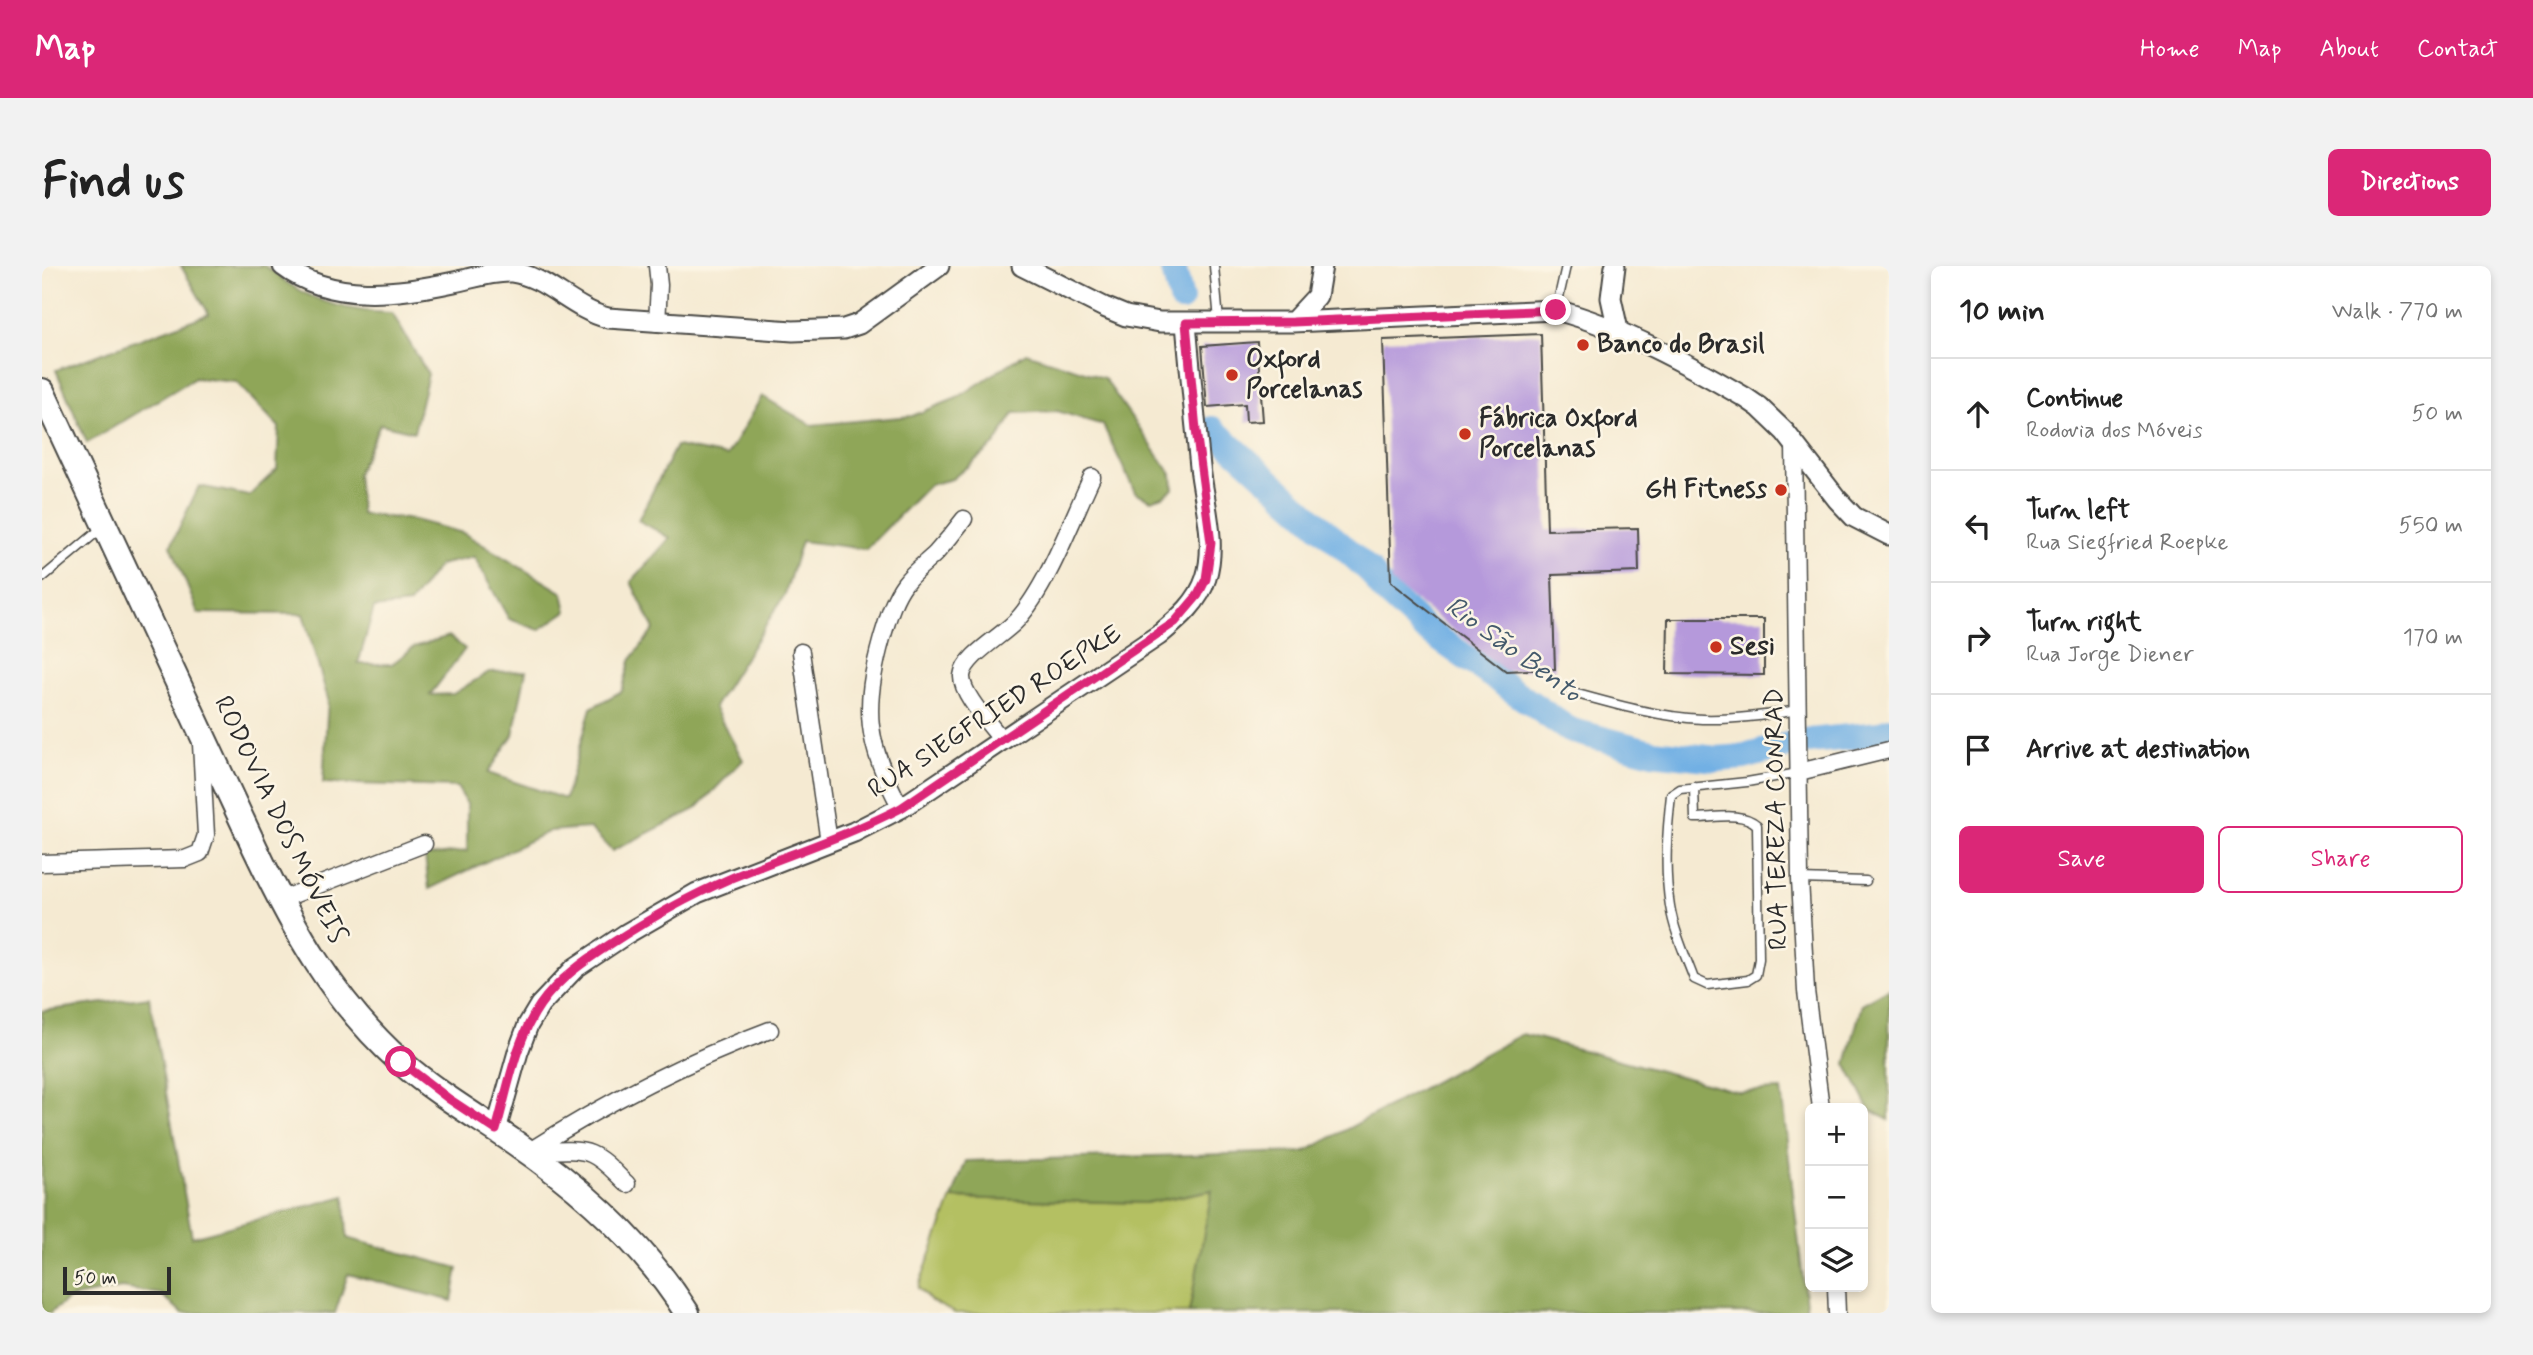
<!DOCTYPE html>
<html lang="en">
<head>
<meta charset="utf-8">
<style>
  body { margin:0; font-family:Mynerve,sans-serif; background:#f2f2f2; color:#222 }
  .controls { position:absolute; right:21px; bottom:21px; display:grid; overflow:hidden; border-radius:10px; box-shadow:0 4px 10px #0003 }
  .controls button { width:63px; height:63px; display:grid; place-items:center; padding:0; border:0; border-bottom:2px solid #e0e0e0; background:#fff; color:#222; font:35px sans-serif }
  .scale { position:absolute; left:21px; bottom:18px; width:108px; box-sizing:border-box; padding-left:7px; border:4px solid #2b2b2b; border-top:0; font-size:19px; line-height:24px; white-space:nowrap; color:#2b2b2b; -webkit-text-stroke:5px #fcf5e5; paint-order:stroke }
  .stop { position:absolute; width:21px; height:21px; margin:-16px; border:5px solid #db2777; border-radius:50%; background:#fff }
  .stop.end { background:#db2777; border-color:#fff; box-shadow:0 2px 7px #0008 }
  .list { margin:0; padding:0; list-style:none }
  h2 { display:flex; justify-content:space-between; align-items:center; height:91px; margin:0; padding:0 28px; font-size:30px }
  h2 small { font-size:23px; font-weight:400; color:#767676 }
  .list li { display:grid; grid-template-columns:46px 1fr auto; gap:21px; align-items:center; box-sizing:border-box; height:112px; padding:0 28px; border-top:2px solid #e0e0e0 }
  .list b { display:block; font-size:26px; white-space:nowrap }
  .list p { margin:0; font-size:23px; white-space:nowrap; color:#767676 }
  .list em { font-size:23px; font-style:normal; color:#767676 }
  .actions { display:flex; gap:14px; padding:21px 28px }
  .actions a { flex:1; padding:16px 0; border:2px solid #db2777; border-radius:10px; text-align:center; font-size:24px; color:#db2777 }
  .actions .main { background:#db2777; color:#fff }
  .icon { flex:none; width:38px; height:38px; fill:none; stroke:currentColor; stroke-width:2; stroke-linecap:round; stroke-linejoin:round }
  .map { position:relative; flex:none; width:1847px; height:1047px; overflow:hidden; border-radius:10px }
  header { display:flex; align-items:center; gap:42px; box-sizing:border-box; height:98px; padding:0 35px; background:#db2777; color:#fff }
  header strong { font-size:33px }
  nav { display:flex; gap:38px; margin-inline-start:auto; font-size:24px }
  .intro { display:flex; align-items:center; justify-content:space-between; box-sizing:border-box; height:168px; padding:0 42px }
  h1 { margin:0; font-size:49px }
  .button { padding:18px 32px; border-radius:10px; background:#db2777; color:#fff; font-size:24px; font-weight:700 }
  main { display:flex; gap:42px; padding:0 42px }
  aside { flex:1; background:#fff; border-radius:10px; box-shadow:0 4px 10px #0003 }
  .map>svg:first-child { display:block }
</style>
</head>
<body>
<header>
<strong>Map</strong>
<nav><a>Home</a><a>Map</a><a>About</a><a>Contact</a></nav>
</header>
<div class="intro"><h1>Find us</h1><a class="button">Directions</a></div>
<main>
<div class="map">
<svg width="1847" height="1047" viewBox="0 0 1847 1047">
  <rect width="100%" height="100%" fill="#fcf5e5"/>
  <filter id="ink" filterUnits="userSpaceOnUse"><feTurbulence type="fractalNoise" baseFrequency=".0143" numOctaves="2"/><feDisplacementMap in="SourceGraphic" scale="14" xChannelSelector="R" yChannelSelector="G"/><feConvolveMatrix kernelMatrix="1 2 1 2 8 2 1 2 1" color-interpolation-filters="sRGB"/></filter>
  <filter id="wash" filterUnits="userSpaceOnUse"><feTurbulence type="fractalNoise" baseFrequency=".00686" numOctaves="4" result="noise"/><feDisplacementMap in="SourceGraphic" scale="28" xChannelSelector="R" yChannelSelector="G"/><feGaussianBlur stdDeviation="1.57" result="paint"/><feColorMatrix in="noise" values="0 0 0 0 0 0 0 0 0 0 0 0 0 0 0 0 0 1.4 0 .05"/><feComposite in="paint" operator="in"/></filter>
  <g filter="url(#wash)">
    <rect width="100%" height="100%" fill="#f5ead2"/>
    <path fill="#b4c062" stroke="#707646" stroke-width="2" d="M1171,924L1147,1047H913L889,1035L876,1022L910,932L1103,937Z"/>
    <path fill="#8fa658" stroke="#5d6842" stroke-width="2" d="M139,0C163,0 198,0 221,0C230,2 238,13 247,18C277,38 315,46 350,47L386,108L372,166L338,158L315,208L319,248L372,254L421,267L521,327L525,345L497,364L467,353L432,291L397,299L368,338L332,342L316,398H350L372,381L407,370L423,383L388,429L411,428L447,406L484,405L471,469L446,507L523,533L549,442L580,425L588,395L612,363L589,316L628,272L596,254L634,180L685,190L720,130L769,159L870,150L915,132L984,87L1062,112L1130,209L1131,223L1121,230L1109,234L1093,226L1061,159L1015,145L972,147L953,178L910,213L887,219L824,283L759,275L743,328L672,441L701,494L654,543L570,585L548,562L508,565L387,623L383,590L425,585V538L415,521L281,517L286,433L261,348L156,347L129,279L157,220L207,230L235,203L237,161L194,116L153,112L45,177L14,104L167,48Z
      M1847,723V854L1828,844L1804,798L1820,738Z
      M107,731L150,971L303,930L305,972L416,1002L410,1035L306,1008L293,1047H140L119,1028L79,1022L28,1032L8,1047H0V745Z
      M1480,768L1697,826L1739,824L1765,1047H1147L1170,924L1103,937L910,932L924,895L1263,886Z"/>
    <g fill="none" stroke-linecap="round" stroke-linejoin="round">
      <path stroke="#72b0e4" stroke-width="26" d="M1131,0L1139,33
        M1170,163L1328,305L1343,326L1382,362L1527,464L1610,486L1675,493L1702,491L1757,476L1838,468L1847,464"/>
    </g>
    <g id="blocks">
      <path fill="#b599db" d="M1499,68L1505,264L1596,262L1597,306L1510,309L1513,403L1464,405L1349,316L1341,74Z
        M1215,76L1221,155L1204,156L1203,138L1165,141L1160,80Z
        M1626,353H1722V409L1625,408Z"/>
    </g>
  </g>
  <g filter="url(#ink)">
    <use href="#blocks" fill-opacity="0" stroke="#494844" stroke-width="2"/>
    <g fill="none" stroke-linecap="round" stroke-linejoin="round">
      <g stroke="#494844" stroke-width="11">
        <path id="service" d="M1172,0L1177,55
          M1514,44L1524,0
          M0,312L61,261
          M1528,426C1572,438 1615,451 1660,453C1692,454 1725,449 1756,444
          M1652,521L1653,552C1673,552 1700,545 1715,559L1717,693L1714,709L1706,714L1665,719L1652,713C1643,689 1632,665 1628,640C1622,604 1625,565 1629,529L1638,523L1705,516L1756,507
          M1758,613L1824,615"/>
      </g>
      <g stroke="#494844" stroke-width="19">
        <path id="minor" d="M615,57L617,19L615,0
          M1752,178L1758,613L1764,725L1779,842
          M759,386L787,576
          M959,473C948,458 919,428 920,410C922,390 962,369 975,354C1006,320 1030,253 1050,211
          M1757,506L1847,484
          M859,542C824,477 820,443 840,372C846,353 851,333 863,317C872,305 884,297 894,287C904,276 913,265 922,253
          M0,597L143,593L158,587L164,569L159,478
          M238,634L382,578
          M486,886C563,837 642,796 728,764
          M486,886C505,886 532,881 549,888C563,894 574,908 585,918
          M1794,1021L1795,1047"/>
      </g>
      <g stroke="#494844" stroke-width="23">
        <path id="tertiary" d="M241,0C290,37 356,28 412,16C431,12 451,5 470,6C504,10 531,44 566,52L751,65L802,63L817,58L897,0
          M980,0L1062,41L1084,50L1118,56H1251L1514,44C1581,62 1644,97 1704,132L1717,141L1743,166L1795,233L1812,251L1847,269
          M1573,0L1569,32L1576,64
          M1251,56L1275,30L1280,0
          M454,864L476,786L486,759L498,739L533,702L584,668L655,627L812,566L859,542L1117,369C1136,353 1156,337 1164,312C1175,276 1162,237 1158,201C1153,153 1148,105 1144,57"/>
      </g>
      <g stroke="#494844" stroke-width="28">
        <path id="primary" d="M0,125L213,582C252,664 291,735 359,796C394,827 434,850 472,876C539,922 602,978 645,1047"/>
      </g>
      <use href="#service" stroke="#fff" stroke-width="8"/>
      <use href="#minor" stroke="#fff" stroke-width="16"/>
      <use href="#tertiary" stroke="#fff" stroke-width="19"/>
      <use href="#primary" stroke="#fff" stroke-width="24"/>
    </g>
  </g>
  <g fill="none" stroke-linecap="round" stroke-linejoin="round" filter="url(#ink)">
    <path stroke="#db2777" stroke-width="9" d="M359,796L407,833L454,864C466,823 473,775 498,739C516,713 544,694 570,677C607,653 646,631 687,613C744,589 803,571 859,542L1133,356L1156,329L1164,313L1169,277L1154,164L1144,57L1251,56L1514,44"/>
  </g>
  <g fill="#c8321e" stroke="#fcf5e5" stroke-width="2.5">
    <circle cx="1541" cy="79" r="7"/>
    <circle cx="1190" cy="109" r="7"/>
    <circle cx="1423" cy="168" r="7"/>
    <circle cx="1739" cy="224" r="7"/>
    <circle cx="1674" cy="381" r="7"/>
  </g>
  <g text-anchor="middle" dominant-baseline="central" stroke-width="5" stroke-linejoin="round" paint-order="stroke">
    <g font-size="26" font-weight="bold" fill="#2b2b2b" stroke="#fcf5e5" text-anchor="start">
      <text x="1555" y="79">Banco do Brasil</text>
      <text x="1204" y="94">Oxford<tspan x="1204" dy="30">Porcelanas</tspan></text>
      <text x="1437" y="153">Fábrica Oxford<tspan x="1437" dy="30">Porcelanas</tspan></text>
      <text x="1725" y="224" text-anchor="end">GH Fitness</text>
      <text x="1688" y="381">Sesi</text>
    </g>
    <g font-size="26" fill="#2b2b2b" stroke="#fcf5e5">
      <text transform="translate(953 446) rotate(-33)">RUA SIEGFRIED ROEPKE</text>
      <text transform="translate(1735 553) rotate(-91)">RUA TEREZA CONRAD</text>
      <text transform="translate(238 554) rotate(64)">RODOVIA DOS MÓVEIS</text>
    </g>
    <g font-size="28" font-style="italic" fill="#445a6c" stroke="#fcf5e5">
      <text transform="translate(1471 384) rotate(36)">Rio São Bento</text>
    </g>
  </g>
</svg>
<div class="controls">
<button>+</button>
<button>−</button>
<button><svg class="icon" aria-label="layers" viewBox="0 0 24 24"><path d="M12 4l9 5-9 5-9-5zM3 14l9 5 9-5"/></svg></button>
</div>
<div class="scale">50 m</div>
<div class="stop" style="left:359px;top:796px"></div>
<div class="stop end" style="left:1514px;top:44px"></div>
</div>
<aside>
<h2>10 min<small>Walk · 770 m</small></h2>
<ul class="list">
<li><svg class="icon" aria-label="ahead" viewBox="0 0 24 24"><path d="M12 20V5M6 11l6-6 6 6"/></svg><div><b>Continue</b><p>Rodovia dos Móveis</p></div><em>50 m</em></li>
<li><svg class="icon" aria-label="left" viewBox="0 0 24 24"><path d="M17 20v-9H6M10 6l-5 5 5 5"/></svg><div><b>Turn left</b><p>Rua Siegfried Roepke</p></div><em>550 m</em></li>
<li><svg class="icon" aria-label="right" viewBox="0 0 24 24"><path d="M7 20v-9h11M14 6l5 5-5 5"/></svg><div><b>Turn right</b><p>Rua Jorge Diener</p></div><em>170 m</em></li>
<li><svg class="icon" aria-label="arrive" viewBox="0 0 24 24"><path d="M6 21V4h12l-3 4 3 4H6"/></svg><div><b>Arrive at destination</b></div></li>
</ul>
<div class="actions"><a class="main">Save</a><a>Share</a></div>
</aside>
</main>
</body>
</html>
